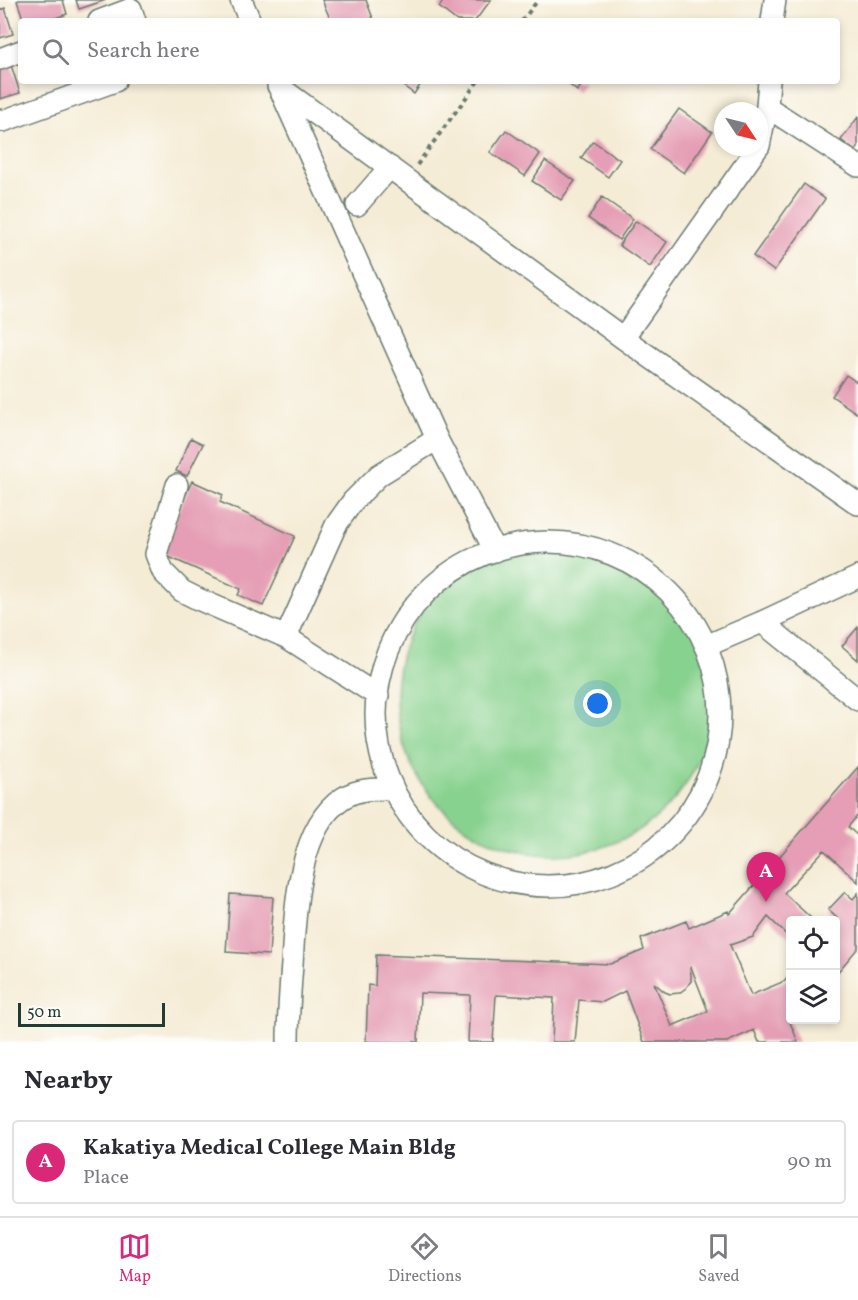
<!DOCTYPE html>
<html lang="en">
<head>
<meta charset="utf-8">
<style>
  body { margin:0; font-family:Vollkorn,serif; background:#f7f7f7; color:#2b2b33 }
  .controls { position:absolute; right:18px; bottom:18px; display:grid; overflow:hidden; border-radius:6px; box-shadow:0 3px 9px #0003 }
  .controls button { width:54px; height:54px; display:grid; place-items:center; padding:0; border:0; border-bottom:2px solid #e1e1e2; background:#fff; color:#2b2b33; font:30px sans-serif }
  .compass { position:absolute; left:714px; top:102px; width:54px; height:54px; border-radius:50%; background:#fff; box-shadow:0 3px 9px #0003; rotate:125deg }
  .scale { position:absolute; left:18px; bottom:15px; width:147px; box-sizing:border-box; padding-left:6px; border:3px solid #1f3d34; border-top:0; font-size:16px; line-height:21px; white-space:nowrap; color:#1f3d34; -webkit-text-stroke:4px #fdfcf7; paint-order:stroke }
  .you { position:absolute; left:598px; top:704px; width:21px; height:21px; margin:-15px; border:4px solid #fff; border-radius:50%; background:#1a73e8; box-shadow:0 0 0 9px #1a73e833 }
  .badge { display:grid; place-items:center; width:39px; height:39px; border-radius:50%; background:#db2777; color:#fff; font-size:20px; font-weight:700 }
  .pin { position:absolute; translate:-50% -50px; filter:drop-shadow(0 2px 3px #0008) }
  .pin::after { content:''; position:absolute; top:32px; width:21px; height:18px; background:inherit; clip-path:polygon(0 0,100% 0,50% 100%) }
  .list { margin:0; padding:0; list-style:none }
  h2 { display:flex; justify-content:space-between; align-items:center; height:78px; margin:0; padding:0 24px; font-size:26px }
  h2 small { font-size:20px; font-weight:400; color:#7c7c81 }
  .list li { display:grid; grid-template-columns:39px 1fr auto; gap:18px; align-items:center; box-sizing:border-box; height:84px; margin:0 12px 12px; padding:0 12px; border:2px solid #e1e1e2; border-radius:6px }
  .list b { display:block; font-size:22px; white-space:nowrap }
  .list p { margin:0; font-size:20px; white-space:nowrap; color:#7c7c81 }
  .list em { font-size:20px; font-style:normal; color:#7c7c81 }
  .icon { flex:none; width:33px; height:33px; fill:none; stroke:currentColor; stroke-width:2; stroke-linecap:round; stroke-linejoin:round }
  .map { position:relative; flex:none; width:858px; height:1042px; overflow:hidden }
  .search { position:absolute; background:#fff; box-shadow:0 3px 9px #0003; left:18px; right:18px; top:18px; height:66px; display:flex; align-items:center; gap:15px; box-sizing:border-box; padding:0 21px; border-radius:6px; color:#7c7c81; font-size:22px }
  .sheet { height:174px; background:#fff }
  nav { display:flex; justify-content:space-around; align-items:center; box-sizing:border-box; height:84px; border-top:2px solid #e1e1e2; background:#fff; font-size:16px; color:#7c7c81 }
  nav a { display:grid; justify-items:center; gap:3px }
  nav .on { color:#db2777 }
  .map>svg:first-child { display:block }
</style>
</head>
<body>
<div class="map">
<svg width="858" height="1042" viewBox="0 0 858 1042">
  <rect width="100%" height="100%" fill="#fdfcf7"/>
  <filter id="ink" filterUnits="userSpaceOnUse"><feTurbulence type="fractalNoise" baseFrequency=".0167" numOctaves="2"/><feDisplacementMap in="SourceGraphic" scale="12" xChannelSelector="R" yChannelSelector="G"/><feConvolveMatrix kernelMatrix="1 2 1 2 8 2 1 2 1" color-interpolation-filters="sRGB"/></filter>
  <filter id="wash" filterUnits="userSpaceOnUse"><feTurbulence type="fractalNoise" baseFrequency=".008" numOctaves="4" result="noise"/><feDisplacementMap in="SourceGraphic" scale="24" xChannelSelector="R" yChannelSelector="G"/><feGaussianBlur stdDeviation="1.35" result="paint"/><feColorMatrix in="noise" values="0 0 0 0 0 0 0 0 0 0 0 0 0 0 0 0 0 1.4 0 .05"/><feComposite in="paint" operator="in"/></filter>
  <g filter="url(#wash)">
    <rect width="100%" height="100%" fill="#f5ecd6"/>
    <path fill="#88d28f" stroke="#548862" stroke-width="1.5" d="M396 697a158 158 0 1 1 316 0a158 158 0 1 1-316 0Z"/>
    <g id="blocks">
      <path fill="#e59eb5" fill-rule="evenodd" d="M19,0H63L67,14L47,21H24L17,1Z
        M76,0H106L79,9Z
        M322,0H366L374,21H331Z
        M444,0H491L475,21H457L439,7Z
        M5,8L13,34L0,38V10Z
        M11,65L20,93L0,99V69Z
        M397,81H423L414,94Z
        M565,81H585L577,91Z
        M679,109L712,132L684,173L650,149Z
        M858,117V148L855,151L841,140Z
        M506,130L540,154L525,176L490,152Z
        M593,141L620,160L608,177L581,158Z
        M545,161L575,181L561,200L532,181Z
        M804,184L825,199L774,271L753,256Z
        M602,197L633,219L619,240L588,218Z
        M636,221L667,242L650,267L619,245Z
        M846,375L858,383V414L832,396Z
        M191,438L203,444L187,476L176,471Z
        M192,481L223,495L220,502L295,536L263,606L238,595L241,589L160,553Z
        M858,627V660L842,646Z
        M858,767V815L848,827L858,836V882L824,850L784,893L813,920H790V938L768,917L753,937L730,945L751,995L785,981L790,974V1014L787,1015L798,1042H759L754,1030L727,1042H644L625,991L603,1002L579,1000L575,1042H552L554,998L496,995L493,1042H468L470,995L420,993L418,1042H366L368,985L375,986L376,955L610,964L644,950L641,939L686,921L689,928L728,911L729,914ZM691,967L708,1011L672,1026L654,983L665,992L670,994L679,993L686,988L691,981V975L690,968Z
        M845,892L853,899L858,893V948L836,974V920L837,918L828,910Z
        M230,894L273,897L269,955L226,952Z"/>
    </g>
  </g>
  <g filter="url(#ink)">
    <use href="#blocks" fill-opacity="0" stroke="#6a7a6d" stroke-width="1.5"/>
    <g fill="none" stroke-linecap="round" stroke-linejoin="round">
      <g stroke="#6a7a6d" stroke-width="24">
        <path id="minor" d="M241,0L250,21
          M99,21L131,9L135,21
          M772,21L775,0
          M0,59L21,51
          M278,86L623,338L858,504
          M279,87L437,439L495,551
          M767,107L858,166
          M0,120L3,121L115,81
          M759,146L767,106L769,81
          M357,205L390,167
          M623,338L758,147
          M177,485L156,554L163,572L182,591L198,599L286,637L378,696
          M376 714a172 172 0 1 1 344 0a172 172 0 1 1-344 0Z
          M762,622L858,700
          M286,637L336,525L353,501L379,475L437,439
          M706,646L762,622L858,577
          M288,1042C288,1016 290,990 292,964C295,914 297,828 343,798C359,788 374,789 392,789"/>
      </g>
      <path stroke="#6a7a6d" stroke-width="4" stroke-dasharray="4.5 4.5" stroke-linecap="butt" d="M522,21L538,0
        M417,165L478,81"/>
      <use href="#minor" stroke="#fff" stroke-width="21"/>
    </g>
  </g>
</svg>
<div class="controls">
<button><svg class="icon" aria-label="locate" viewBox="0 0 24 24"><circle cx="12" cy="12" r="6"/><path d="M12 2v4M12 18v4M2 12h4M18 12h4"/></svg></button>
<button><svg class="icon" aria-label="layers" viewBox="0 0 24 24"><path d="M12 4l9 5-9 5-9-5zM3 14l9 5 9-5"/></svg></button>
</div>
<svg class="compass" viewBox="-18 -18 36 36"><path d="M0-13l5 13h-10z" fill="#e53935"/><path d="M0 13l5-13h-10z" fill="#7c7c81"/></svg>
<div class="scale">50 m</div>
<div class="you"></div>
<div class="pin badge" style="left:766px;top:902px">A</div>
<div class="search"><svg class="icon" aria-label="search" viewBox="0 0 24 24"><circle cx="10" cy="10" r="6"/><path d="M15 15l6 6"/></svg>Search here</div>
</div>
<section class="sheet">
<h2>Nearby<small></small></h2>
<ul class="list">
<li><span class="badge">A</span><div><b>Kakatiya Medical College Main Bldg</b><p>Place</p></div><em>90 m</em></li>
</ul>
</section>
<nav>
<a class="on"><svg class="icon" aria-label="map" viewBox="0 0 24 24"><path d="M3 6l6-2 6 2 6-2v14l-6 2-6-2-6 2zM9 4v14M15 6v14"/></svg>Map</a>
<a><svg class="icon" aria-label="directions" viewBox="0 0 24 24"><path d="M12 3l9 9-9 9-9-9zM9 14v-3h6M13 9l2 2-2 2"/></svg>Directions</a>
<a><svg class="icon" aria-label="saved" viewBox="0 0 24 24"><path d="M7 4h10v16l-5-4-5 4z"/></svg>Saved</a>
</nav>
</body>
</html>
